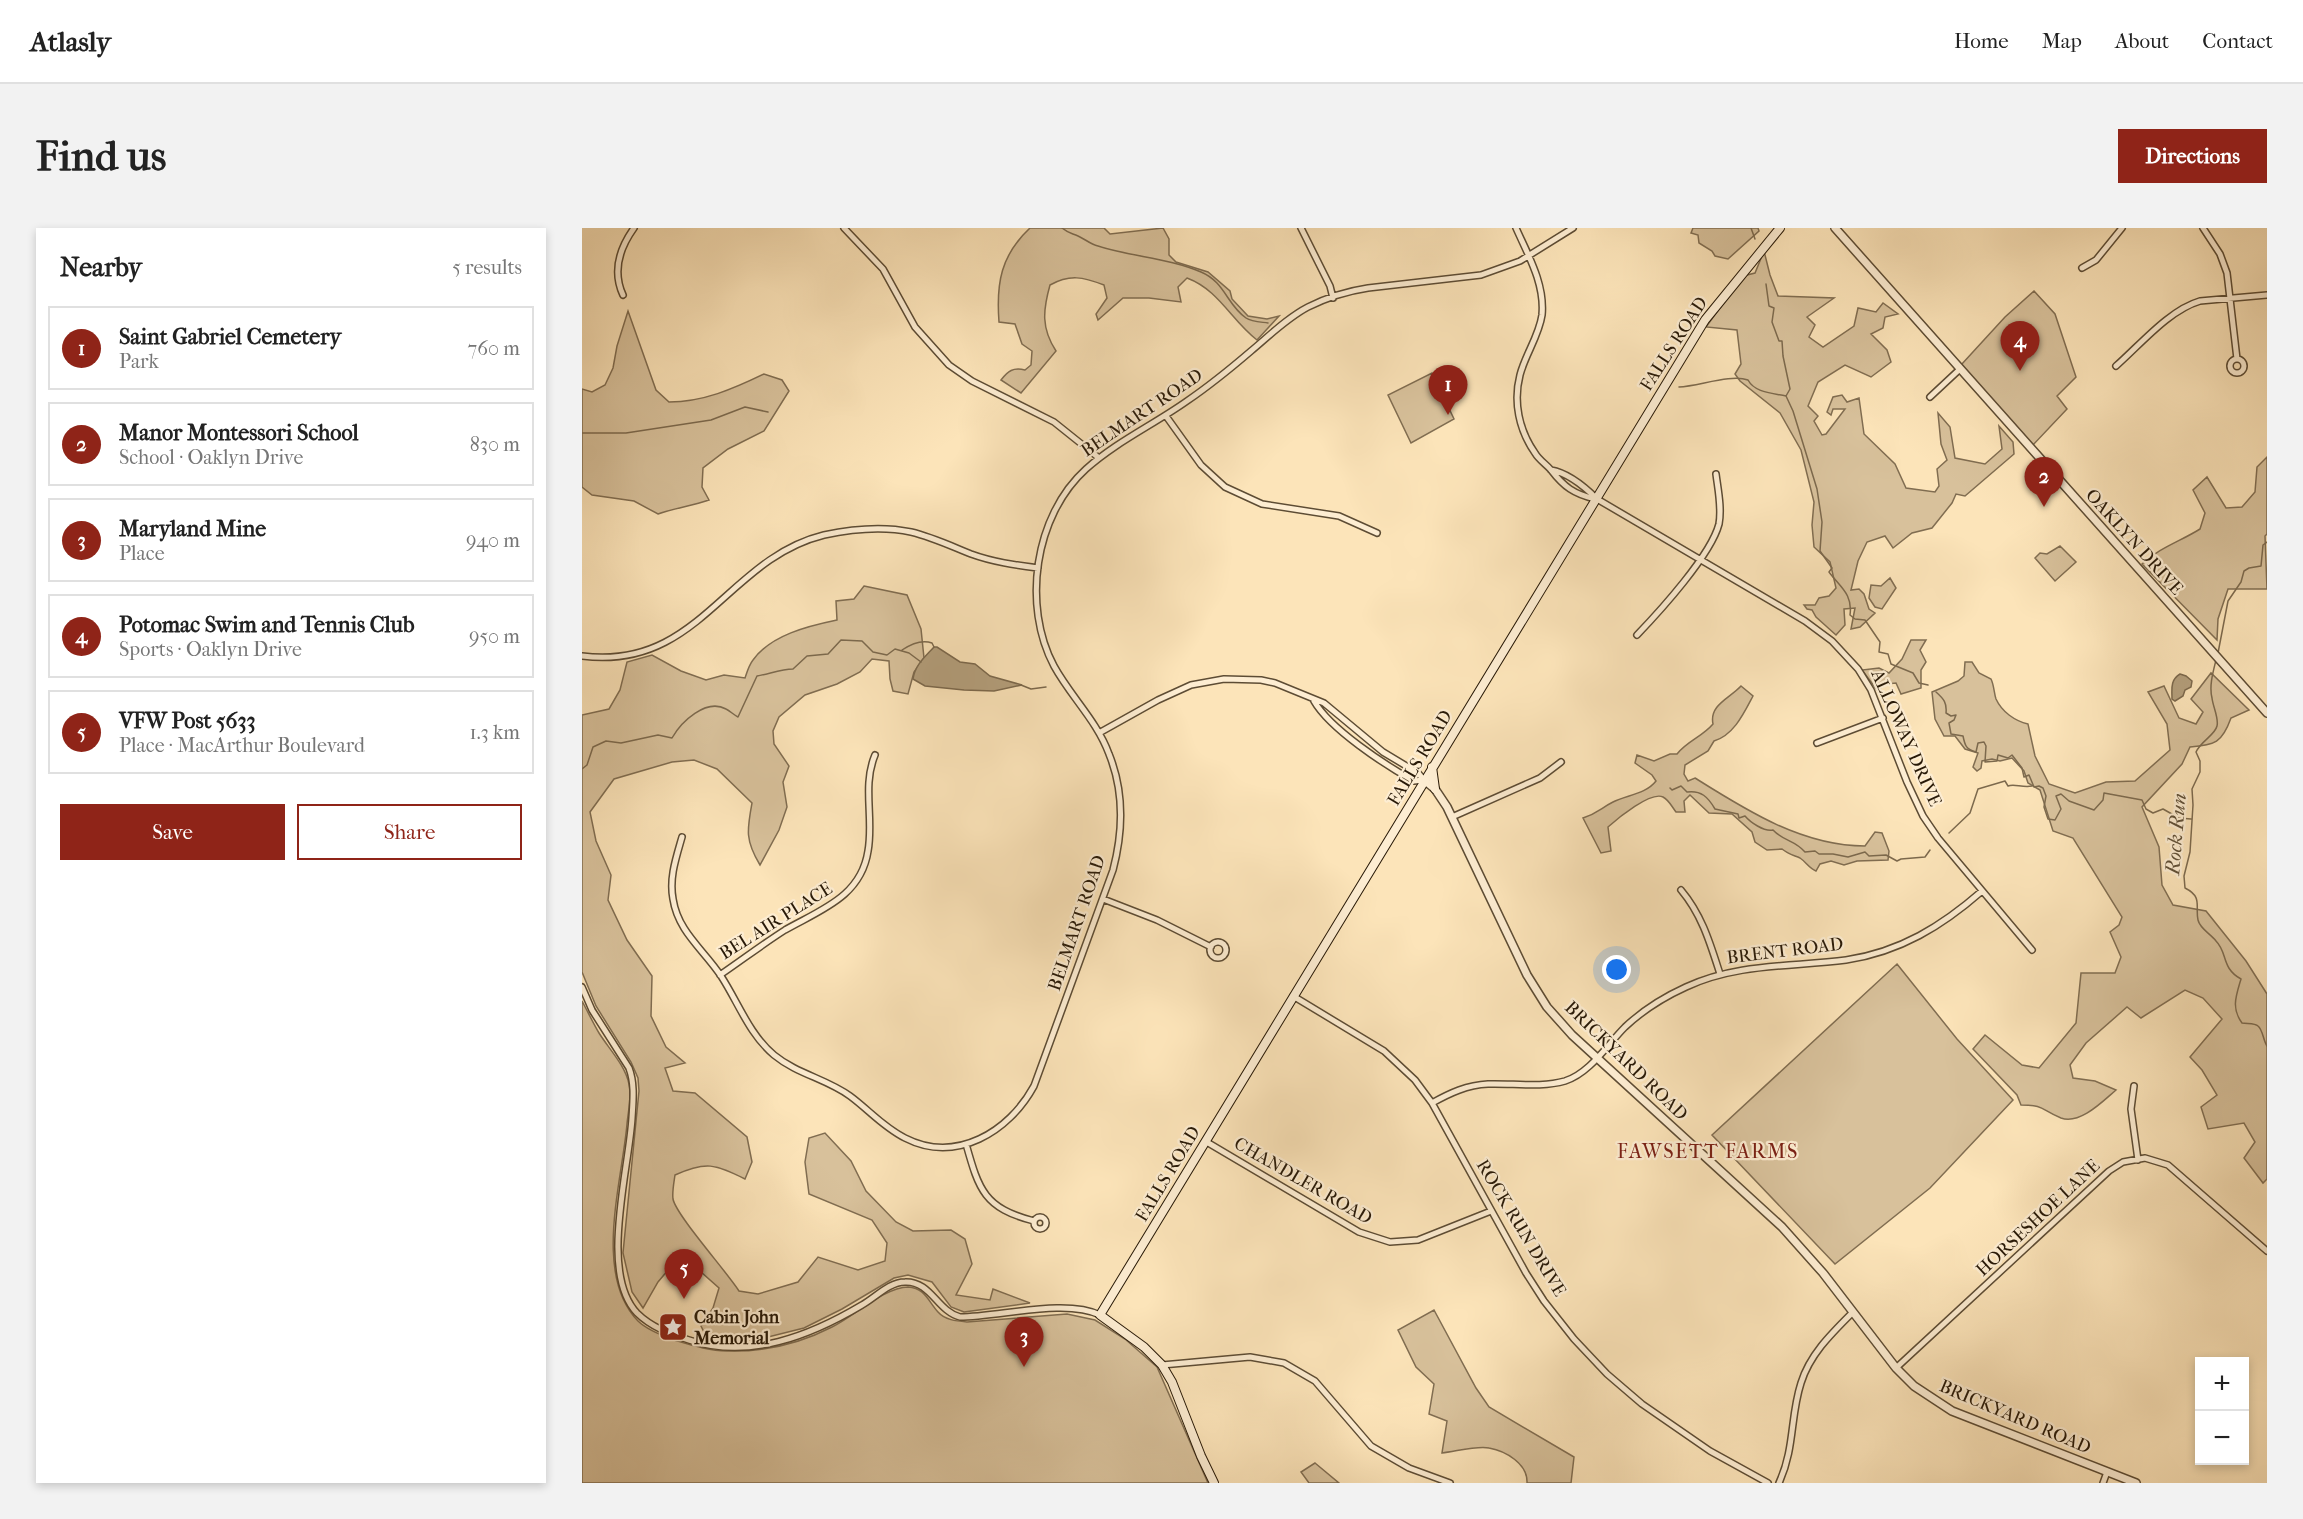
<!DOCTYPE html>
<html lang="en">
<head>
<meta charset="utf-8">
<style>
  body { margin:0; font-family:"IM FELL French Canon",serif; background:#f2f2f2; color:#222 }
  .controls { position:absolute; right:18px; bottom:18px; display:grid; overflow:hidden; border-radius:0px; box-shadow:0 3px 9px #0003 }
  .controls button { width:54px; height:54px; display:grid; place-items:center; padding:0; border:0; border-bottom:2px solid #e0e0e0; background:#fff; color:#222; font:30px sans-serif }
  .you { position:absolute; left:1035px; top:742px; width:21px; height:21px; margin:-15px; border:4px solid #fff; border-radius:50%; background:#1a73e8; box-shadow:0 0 0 9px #1a73e833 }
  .badge { display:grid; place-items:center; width:39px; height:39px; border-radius:50%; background:#8f2418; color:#fff; font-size:20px; font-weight:700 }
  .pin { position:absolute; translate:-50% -50px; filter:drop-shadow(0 2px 3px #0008) }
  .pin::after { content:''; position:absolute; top:32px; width:21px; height:18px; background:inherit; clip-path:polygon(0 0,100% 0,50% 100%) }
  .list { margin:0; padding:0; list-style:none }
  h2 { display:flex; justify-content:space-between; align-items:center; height:78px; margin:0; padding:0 24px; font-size:26px }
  h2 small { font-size:20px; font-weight:400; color:#767676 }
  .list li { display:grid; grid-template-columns:39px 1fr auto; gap:18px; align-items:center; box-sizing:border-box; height:84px; margin:0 12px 12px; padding:0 12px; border:2px solid #e0e0e0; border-radius:0px }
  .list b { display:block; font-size:22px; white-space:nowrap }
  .list p { margin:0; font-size:20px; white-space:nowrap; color:#767676 }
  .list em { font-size:20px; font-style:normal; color:#767676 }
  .actions { display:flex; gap:12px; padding:18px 24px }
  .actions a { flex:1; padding:14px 0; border:2px solid #8f2418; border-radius:0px; text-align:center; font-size:21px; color:#8f2418 }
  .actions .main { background:#8f2418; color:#fff }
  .map { position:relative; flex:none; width:1685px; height:1255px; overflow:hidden; border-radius:0px }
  header { display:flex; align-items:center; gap:36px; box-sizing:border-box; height:84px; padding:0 30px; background:#fff; border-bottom:2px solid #e0e0e0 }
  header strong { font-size:28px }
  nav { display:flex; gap:33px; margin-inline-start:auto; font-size:21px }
  .intro { display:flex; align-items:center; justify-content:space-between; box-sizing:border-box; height:144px; padding:0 36px }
  h1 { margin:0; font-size:42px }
  .button { padding:15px 27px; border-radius:0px; background:#8f2418; color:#fff; font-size:21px; font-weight:700 }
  main { display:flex; gap:36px; padding:0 36px }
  aside { flex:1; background:#fff; border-radius:0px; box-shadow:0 3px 9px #0003 }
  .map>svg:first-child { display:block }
</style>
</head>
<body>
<header>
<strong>Atlasly</strong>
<nav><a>Home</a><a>Map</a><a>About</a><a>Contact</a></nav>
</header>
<div class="intro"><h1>Find us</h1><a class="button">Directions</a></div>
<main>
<aside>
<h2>Nearby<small>5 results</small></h2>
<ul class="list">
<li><span class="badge">1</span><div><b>Saint Gabriel Cemetery</b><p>Park</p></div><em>760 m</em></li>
<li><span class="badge">2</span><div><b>Manor Montessori School</b><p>School · Oaklyn Drive</p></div><em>830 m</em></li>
<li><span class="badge">3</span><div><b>Maryland Mine</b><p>Place</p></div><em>940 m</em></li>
<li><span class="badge">4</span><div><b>Potomac Swim and Tennis Club</b><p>Sports · Oaklyn Drive</p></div><em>950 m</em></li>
<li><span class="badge">5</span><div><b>VFW Post 5633</b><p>Place · MacArthur Boulevard</p></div><em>1.3 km</em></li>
</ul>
<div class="actions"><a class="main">Save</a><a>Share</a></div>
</aside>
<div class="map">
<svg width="1685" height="1255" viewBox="0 0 1685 1255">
  <rect width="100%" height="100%" fill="#fce4b9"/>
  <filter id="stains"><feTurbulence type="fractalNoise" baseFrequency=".00333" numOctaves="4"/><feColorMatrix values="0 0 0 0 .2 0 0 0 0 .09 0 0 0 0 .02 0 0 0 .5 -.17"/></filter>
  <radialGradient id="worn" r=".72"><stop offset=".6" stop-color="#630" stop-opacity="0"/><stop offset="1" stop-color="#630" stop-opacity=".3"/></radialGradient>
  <path fill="#d8c19b" stroke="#806d51" stroke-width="1.5" d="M448,0H522L528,6L581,0L587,11V27L594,34L626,44L648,63L650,71L666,88L685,91L697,88L675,112C649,92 637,62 605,50L596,59L599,74L567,70H541L516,92L514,86L525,70L522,57C501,49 488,46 468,57C461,82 459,100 474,123L439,165L419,152C426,143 431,139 443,142L449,137L450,123L440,116L433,96L417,94C414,55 419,27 448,0Z
    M1111,0H1176L1177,3L1146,31L1133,28L1130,23L1117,15L1116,7L1109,5Z
    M1182,23L1188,47L1196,68L1252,70L1225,89L1233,97L1227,109L1241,119L1272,98L1276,80L1294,84L1301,75L1316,86L1303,89L1301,100L1289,106L1305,122L1309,134L1289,149L1263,137L1236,154L1226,178L1236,188L1232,193L1240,207L1244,206L1263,181H1251L1249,187L1245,184L1251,169L1260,167L1265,174L1277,170L1282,206L1313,236L1324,260L1353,264L1357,258L1355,241L1365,232L1359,216L1356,185L1368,199L1373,230L1403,236L1420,221L1417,198L1431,214L1432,226L1383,268L1374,266L1370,275L1350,300L1330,305L1311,320L1303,308L1285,314L1276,333L1269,362L1277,361L1282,366L1287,381L1293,385L1278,399L1269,401L1273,380L1262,381L1263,397L1254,407L1234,389L1230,382L1225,381L1222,377H1233L1237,370L1247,368L1254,360L1248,334L1232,319L1230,297L1232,274L1219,222L1198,185L1158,153L1153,146L1159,136L1155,102L1124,99L1161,48L1173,45Z
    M1452,63L1473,86L1494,149L1475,168L1485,181L1450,218L1379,137L1423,89Z
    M46,83L74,162L87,174C121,174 151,161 182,146L200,152L207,163L182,203L146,221L121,240L120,259L127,272C110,278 93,280 76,286L52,273L10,267L0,259V161L10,164L23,157L31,140L35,118Z
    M850,145L872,191L829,215L806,167Z
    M1685,229V306L1683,308L1685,361H1646L1636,391L1635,412L1560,336C1577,320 1599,313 1618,301L1623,285L1611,262L1625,249L1644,280L1660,279L1673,264L1675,239Z
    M1478,318L1494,334L1473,353L1453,330L1458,325L1465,326Z
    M1308,350L1314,360L1300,381L1293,379L1287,370L1289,357L1299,358Z
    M282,358L325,367L339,401L342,430L332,444L326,466L311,463L308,451L307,433L290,431L278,444L255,456L223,467L197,489L191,503L192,516L207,538L201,554L205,579L197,602L178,637C163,612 165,602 170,575L135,541L112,532L90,534L32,551L8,584L14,613L29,647L26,672L45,712L70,748L69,788L84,819L103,835L83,840L91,863L113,865L165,909L170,934L163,951C133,936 124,933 93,947C92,954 90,964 91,971C94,987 145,1044 157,1063L176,1066L216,1054L236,1029L276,1042L303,1033L305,1015L290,992L227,966L223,934L227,910L243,905L269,933L284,963L314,994L331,1003L369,1002L383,1011L390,1036L374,1067L408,1072L411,1061L448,1075L382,1084L369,1079L350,1054L326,1047L312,1050L260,1081L222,1100L174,1112L124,1108L119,1098L131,1080L137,1060L101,1028L97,1029L76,1054L61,1080L50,1064L41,1025L57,863L56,850L49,834L14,778L0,744V487L27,481L38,462L45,434L70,427L99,443L124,452L142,447L163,450C165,444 167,437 171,432C189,407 226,398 255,392L254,373L272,371Z
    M1329,412H1344L1338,422L1344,434L1339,442V460L1319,466L1314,455L1305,456L1295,462L1280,442L1297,440L1307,445L1320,431Z
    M1383,434H1390L1397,445L1409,451C1412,457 1412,465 1414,471C1420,484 1433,493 1446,496L1453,528L1467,556L1493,565L1524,554L1553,553L1588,522L1585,496L1566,464L1582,458L1597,490L1614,496L1621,484L1609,471L1629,445L1667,482L1649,490C1640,515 1633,517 1608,519L1600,536L1560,579L1577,619L1580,657L1591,677L1624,683L1664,733L1685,766V951L1681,955L1662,930L1673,914L1662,895L1626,901L1619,879L1635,867L1620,842L1608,829L1640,791L1621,770L1603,762L1559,790L1545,779L1504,815L1488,837L1491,850L1513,853L1534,862C1521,873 1498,897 1479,890C1459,882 1463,877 1439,877L1435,867L1391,821L1403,807L1440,837L1457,840L1494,795L1499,745H1533L1539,729L1528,704L1537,697L1540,689L1491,610L1471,603L1458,562L1446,555L1442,543L1430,530L1418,533L1410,531L1400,533L1399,540L1395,543L1391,539L1396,525L1383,521L1373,508H1362L1353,491L1350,464L1376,453L1382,448Z
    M1159,458L1171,468C1162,485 1152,507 1132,513L1126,523L1103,537L1102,546L1106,553L1113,550C1164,582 1220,618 1283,618L1293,604L1300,605L1307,623L1306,632L1275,633L1262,637L1249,633L1238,636L1234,643C1227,640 1224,634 1218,630C1211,627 1206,626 1200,621L1185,622L1173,614L1170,604L1150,586L1127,585L1108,567L1102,573L1103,584H1094C1090,579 1087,572 1081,569C1069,563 1036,590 1026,599L1029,623L1019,625L1001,590C1016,585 1019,580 1031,574C1045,567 1064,566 1074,553L1070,547L1053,535L1055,527L1072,533L1088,526H1095C1105,513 1120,509 1131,496C1127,477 1148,470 1159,458Z
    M1315,736L1375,811L1431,872L1348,960L1253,1036L1130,907Z
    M0,773C6,784 11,795 17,805C27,821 43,837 47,856C50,868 46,884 45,896C40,954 11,1047 56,1093C65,1102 81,1108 92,1112C109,1117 127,1123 145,1123C182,1124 217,1116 250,1099C271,1089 303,1059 326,1059C343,1060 346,1073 356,1084C363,1092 374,1093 385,1094L485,1086L513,1092L543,1111L575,1139L626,1255H0Z
    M852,1082L894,1160L907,1179L992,1229L989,1255H945C946,1236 924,1223 907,1220C896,1217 872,1224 860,1225L865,1193L847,1186L852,1156L834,1139L816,1102Z
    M733,1235L757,1255H727L719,1244Z"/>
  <path fill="#b49f7c" stroke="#7c694d" stroke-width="1.5" d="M352,419H355L378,434L393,436L408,448L440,457L412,463L382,462L343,458L331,451C333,437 343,429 352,419Z
    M1598,446L1604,448L1610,453L1609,459L1603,462L1601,468L1593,473L1590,471C1590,461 1588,452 1598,446Z"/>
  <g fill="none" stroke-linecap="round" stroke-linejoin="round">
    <path stroke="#7c694d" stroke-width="1.5" d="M480,0C486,5 489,5 496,8C503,11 508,16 516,18C550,29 587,30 619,44C643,54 645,77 664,90C670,94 680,94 686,95
      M1169,0L1173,11
      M1184,56L1187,78L1192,80L1190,94L1197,113H1200L1201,128L1208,161L1204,168
      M1097,159C1117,158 1149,146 1166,152C1173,165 1191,165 1204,168L1211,183L1235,261L1240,294L1238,323L1250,340L1247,344C1258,359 1271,366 1268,387L1273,391L1283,392L1298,414L1297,424L1306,426L1309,436L1331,445L1337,455L1346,457
      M0,205H44L129,192L163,179L186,184
      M320,422C329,416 339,411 350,415L352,419
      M1636,425L1646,373L1659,354L1662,343L1667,340L1679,338L1681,317L1685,314
      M1634,432C1631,444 1627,458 1630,470C1631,479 1637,490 1635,498C1633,507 1619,513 1614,524L1618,533V544L1610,561L1611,577L1608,624L1602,648L1603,660C1621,669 1613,678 1616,692C1618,701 1629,706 1634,713C1646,725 1639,740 1659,751C1654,768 1649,780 1660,795C1665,796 1673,795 1676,798C1681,802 1681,812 1685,818
      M439,457L449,461L464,459
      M1354,464C1362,471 1365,475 1364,485L1369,488L1374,487L1372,492L1367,495L1369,506L1381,508C1383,518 1384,521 1394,524L1396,515L1402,514L1404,518L1403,534L1415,533L1416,527L1426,530L1430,527L1440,540L1442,549L1447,547L1452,559L1457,558L1461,560L1464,568L1462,579L1466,591L1473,592L1479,581L1474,568L1479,566L1487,573L1512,582L1521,572L1522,565L1560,572L1564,581L1571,585L1581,581L1597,590L1609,591
      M0,541L5,537L11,519L24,513L39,515L76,507L90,510C99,494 124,470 144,481C148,483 152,487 156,489L175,448C187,446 199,441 211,441L225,428L246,426L259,412L280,413L291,424L305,427L313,421L327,425L339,434
      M1088,560L1090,562L1099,558L1105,564C1119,562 1126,569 1133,581L1156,586L1157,590L1163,588C1168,594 1182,604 1191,602C1201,613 1213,612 1223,624L1233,623L1237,626H1251L1266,629L1283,624L1287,628L1304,627L1315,633L1319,631L1343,629L1348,622
      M1367,605L1388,585L1396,561L1423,553L1426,558C1432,555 1440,560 1450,558"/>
    <g stroke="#5d4c34" stroke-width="8">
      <path id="minor" d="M262,0L301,41L333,99L367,137L390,153L472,194L517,230
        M719,0L748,58L751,70
        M934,0C946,27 963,56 960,87C957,108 943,127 938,147C931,174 937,202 953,225C957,232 964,236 969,242C982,259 992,266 1013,271
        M1621,0L1638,26L1645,45L1655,131
        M1500,40L1514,32L1540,0
        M41,67C30,43 37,21 52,0
        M1648 138a7 7 0 1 1 14 0a7 7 0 1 1-14 0Z
        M1534,138C1558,117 1587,82 1618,73L1685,67
        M1348,169L1378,141
        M584,188L619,237L643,259L680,276L757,288L795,305
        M969,242C986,245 1003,259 1015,271L1223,393L1250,413L1276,441L1289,462L1325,554L1341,588L1356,610L1450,722
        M1055,407C1078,383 1129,327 1137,296C1140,280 1136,262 1134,246
        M0,428C117,443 144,331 242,307C270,301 301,298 329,304C350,309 369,318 389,326C411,334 433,337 456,340
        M732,473C748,501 803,537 832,553L842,552
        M517,505L576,472L609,457L642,451L679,452L693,455L742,475L801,524L836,545L842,552
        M1235,515L1301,490
        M870,589L958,550L979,534
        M100,609C94,630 87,650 91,671C96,704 122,722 139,748C156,774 167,806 192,827C215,846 245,851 268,868C287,882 301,899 323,910C374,936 427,904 452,858L531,642C541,604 542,563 527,526C515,493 489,469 472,438C440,378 452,288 504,241C534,214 571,197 605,173C627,158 648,141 669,123C687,108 705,90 726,79C744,70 766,63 786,60L899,47L938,33L991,0
        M1099,662C1120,687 1128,715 1138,746
        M521,671L575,692L629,719
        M628 722a8 8 0 1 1 16 0a8 8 0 1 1-16 0Z
        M138,747C160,732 181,716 203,702C238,682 279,669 286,623C292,591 280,558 293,527
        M0,759L10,782L47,840C53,856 51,873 50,890C47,942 17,1045 55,1085C69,1099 88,1106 107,1112C167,1132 228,1108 280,1077C293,1070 307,1054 323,1054C349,1053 355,1083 378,1089C418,1089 483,1070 518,1087
        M711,768L802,823L833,852L850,875L944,1045L962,1073L992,1111L1025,1146L1060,1176L1128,1223L1186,1255
        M1552,858L1549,881L1556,932
        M850,875C868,865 885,857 906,856C930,855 959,860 983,853C1008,845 1025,817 1043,799C1060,783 1082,769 1104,759C1155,735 1210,739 1264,732C1318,724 1360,698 1400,663
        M623,913L777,1004L808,1014L836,1012L909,983
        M384,916C397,962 402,980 452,993
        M452 995a6 6 0 1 1 12 0a6 6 0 1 1-12 0Z
        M580,1137L668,1129L702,1135L733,1153L789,1218L827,1240L868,1255
        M1314,1140L1527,943L1541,934L1563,930L1586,937L1685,1023
        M1197,1255C1213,1220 1208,1189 1219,1155C1228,1126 1250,1105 1271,1084
        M1521,1255L1525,1244"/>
    </g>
    <g stroke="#5d4c34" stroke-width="10">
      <path id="tertiary" d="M1253,0L1685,485
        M842,552L853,561L865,579L945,747L965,779L990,807L1200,999L1241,1045L1314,1140L1332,1158L1370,1183L1554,1255"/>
    </g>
    <g stroke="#281907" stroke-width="10">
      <path id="secondary" d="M850,539L853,561
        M632,1255L619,1228L590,1154L580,1137L562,1119L518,1087L1123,92L1198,0"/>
    </g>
    <use href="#minor" stroke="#fdedd2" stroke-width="5"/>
    <use href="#tertiary" stroke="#fdedd2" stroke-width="7"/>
    <use href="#secondary" stroke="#fdedd2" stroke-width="8"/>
  </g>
  <defs>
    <g id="sight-square" transform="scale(1.5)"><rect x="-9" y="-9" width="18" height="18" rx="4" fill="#8f2418" stroke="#fdedd2"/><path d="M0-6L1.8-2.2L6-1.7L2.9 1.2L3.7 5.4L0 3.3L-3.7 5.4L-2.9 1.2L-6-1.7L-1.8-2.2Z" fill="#fff"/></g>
  </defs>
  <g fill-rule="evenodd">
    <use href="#sight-square" x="91" y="1099"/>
  </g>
  <g text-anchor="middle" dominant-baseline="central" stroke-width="4.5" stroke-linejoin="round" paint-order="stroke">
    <g font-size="18" fill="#281907" stroke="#fdedd2">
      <text transform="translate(1092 116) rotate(-57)">FALLS ROAD</text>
      <text transform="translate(560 185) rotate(-34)">BELMART ROAD</text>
      <text transform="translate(1552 314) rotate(48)">OAKLYN DRIVE</text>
      <text transform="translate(1324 510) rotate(66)">ALLOWAY DRIVE</text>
      <text transform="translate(838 530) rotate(-59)">FALLS ROAD</text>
      <text transform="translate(194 693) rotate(-32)">BEL AIR PLACE</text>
      <text transform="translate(495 695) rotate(-71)">BELMART ROAD</text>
      <text transform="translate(1203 723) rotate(-7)">BRENT ROAD</text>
      <text transform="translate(1044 833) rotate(44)">BRICKYARD ROAD</text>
      <text transform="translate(586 946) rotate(-59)">FALLS ROAD</text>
      <text transform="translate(721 953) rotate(30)">CHANDLER ROAD</text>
      <text transform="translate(1456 990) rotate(-43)">HORSESHOE LANE</text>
      <text transform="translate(939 1000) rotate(59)">ROCK RUN DRIVE</text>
      <text transform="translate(1433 1189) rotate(23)">BRICKYARD ROAD</text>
    </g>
    <g font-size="18" font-weight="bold" fill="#281907" stroke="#fdedd2" text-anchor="start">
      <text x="112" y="1089">Cabin John<tspan x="112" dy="21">Memorial</tspan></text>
    </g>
    <g font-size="20" font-style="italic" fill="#604f36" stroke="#fdedd2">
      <text transform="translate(1594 606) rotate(-85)">Rock Run</text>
    </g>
    <g font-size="20" letter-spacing="1.5" fill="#7a1f14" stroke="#fdedd2">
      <text x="1126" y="923">FAWSETT FARMS</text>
    </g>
  </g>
  <rect width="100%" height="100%" filter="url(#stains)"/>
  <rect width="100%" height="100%" fill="url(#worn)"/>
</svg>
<div class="controls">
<button>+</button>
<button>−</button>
</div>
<div class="you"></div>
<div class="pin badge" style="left:866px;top:187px">1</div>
<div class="pin badge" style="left:1462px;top:279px">2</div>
<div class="pin badge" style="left:442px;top:1139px">3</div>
<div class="pin badge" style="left:1438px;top:143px">4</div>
<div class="pin badge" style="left:102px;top:1071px">5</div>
</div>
</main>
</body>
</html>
